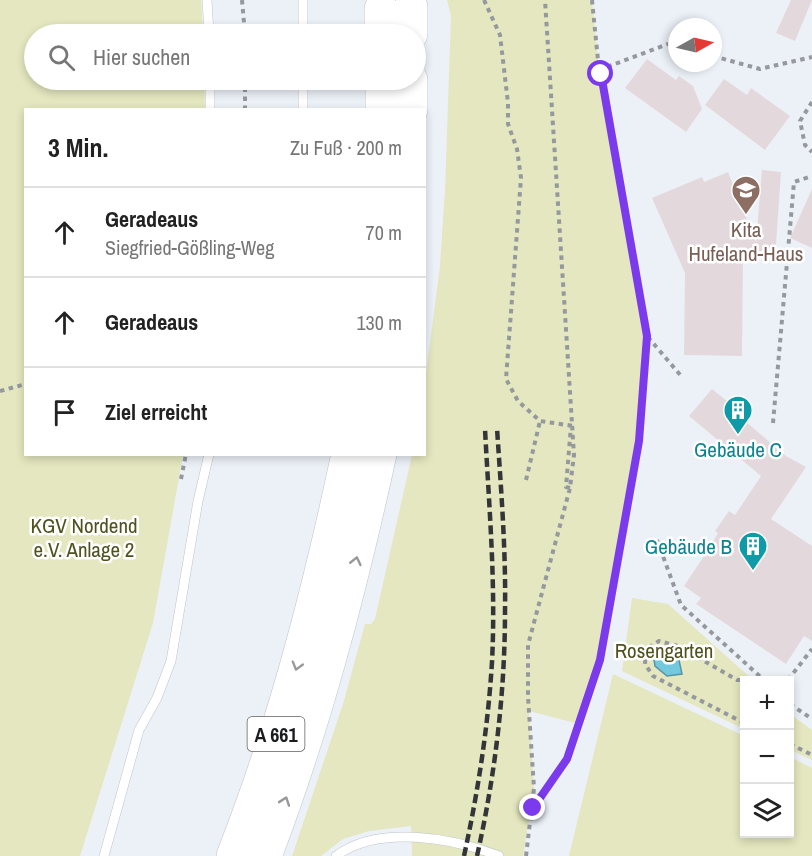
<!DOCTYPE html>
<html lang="de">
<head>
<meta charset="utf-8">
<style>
  body { margin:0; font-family:"Archivo Narrow",sans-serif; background:#f6f6f6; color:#222 }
  .controls { position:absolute; right:18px; bottom:18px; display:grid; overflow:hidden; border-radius:0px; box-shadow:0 3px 9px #0003 }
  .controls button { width:54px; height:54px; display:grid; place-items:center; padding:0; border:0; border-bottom:2px solid #e0e0e0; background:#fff; color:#222; font:30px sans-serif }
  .compass { position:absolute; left:668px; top:18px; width:54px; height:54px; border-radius:50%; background:#fff; box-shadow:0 3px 9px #0003; rotate:82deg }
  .stop { position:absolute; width:18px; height:18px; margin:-14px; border:4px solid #7c3aed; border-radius:50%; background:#fff }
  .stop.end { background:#7c3aed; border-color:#fff; box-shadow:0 2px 6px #0008 }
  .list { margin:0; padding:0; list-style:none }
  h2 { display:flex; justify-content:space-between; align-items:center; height:78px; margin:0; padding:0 24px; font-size:26px }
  h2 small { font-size:20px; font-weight:400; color:#767676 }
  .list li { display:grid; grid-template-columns:39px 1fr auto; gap:18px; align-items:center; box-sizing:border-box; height:90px; padding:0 24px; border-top:2px solid #e0e0e0 }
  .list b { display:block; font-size:22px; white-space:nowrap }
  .list p { margin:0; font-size:20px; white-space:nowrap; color:#767676 }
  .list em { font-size:20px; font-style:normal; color:#767676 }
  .icon { flex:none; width:33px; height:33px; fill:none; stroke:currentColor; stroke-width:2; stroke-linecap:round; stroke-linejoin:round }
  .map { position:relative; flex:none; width:812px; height:856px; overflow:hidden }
  .search { position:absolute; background:#fff; box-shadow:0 3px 9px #0003; left:24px; top:24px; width:402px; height:66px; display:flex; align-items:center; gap:15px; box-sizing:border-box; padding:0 21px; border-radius:33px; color:#767676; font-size:22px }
  .panel { position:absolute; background:#fff; box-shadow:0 3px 9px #0003; left:24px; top:108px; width:402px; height:348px; border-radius:0px }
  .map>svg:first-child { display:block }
</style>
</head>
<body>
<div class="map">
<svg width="812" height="856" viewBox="0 0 812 856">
  <rect width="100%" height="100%" fill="#ecf1f8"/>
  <path fill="#e4e7bf" d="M0,0H201L203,34H34V80H204L205,109L26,110V454L183,455L153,623L80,856H0Z
    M447,0H592L599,70L647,336L639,441L600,660L579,724L529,711L534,788L523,856H412L411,826L369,831L343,839L321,856H292L343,704L365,624H371L375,619L412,455L424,454L425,381L440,266L445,190L451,16Z
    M632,598L668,604L753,680H744V729L622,671Z
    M613,674L744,736V834H790V757L812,768V856H569Z
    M790,714L812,730V760L790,750Z"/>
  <path fill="#73c9dd" stroke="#5895a4" stroke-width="1.5" d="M666,650L679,660L682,674L667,676L655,666L653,653Z"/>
  <path fill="#e3d9dd" d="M791,0H812L795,41L776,33Z
    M647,59L676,80L679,76L693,86L702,109L686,132L625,88Z
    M724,79L747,95L751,88L790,116L765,150L705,105Z
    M762,170L781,172L776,245L743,259L742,356L684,355L685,273L652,198L702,177L704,182L728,172L756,242Z
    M812,189V248L790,238Z
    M712,389L732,405L730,408L786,456L806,467L771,519L812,546V641L804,636L786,664L696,604L701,598L684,586L708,550L718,533L715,531L729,511L735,515L761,476L689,416Z"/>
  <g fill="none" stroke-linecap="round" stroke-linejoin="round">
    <g stroke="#bec2ca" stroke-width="10">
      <path id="service" d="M207,0L209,34
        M303,0V34
        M210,80V110
        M303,110V80
        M104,856L139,730L157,698L171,661L198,501L209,454
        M336,856C378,824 453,838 499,856"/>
    </g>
    <g stroke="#bec2ca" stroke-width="34">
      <path id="motorway" d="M411,7V34
        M381,9V34
        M382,80V110
        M411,110V80
        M233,856C284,726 319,591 348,454
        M265,856C315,725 350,591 380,454"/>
    </g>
    <path stroke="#95999e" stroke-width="4" stroke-dasharray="4.5 4.5" stroke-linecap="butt" d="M242,0L245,34
      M484,0L500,35L508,103V124L517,149L521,178L506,379L518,401L540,421L574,426
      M592,0L599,70L647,336L682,377
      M713,56L760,69L812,57
      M599,70L668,44L677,46
      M812,102L800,121L805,145L812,152
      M245,110V80
      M0,391L26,384
      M773,423L794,182L812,176
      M181,479L186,454
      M526,480L540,421
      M570,488L566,487L571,426
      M657,540L681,605L764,680
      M788,680L812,649
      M790,704L812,719
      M744,723L653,676L645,664L646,649L659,641L678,646L737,680H764
      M790,744L812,755
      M533,808L567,759L600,660L639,441L647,336
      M526,856L534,788L528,697V645L570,488L574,455L545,0"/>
    <use href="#service" stroke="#fff" stroke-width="9"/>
    <use href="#motorway" stroke="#fff" stroke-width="33"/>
    <path stroke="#333538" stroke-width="4.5" stroke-dasharray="9 4.5" stroke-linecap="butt" d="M464,856C478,792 488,727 492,662C496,584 489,507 485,429
      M477,856C495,776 505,693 505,611C506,550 501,489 497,428"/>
  </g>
  <defs><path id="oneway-chevron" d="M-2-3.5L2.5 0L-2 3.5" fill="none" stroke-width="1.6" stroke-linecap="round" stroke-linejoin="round" transform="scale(1.5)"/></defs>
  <g stroke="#98989a">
    <use href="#oneway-chevron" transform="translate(356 561) rotate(-77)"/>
    <use href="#oneway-chevron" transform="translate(297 666) rotate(106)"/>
    <use href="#oneway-chevron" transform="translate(285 801) rotate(-71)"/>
  </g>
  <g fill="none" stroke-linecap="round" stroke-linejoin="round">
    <path stroke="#7c3aed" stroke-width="8" d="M533,808L567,759L600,660L639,441L647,336L601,74"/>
  </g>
  <defs>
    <g id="school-pin" transform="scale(1.5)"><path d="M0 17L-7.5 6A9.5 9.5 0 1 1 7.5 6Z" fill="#8d6e63" stroke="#fff"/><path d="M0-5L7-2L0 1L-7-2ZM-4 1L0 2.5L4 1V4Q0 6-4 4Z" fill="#fff"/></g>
    <g id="building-pin" transform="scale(1.5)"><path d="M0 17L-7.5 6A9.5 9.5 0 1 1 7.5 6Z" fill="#0f9aa8" stroke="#fff"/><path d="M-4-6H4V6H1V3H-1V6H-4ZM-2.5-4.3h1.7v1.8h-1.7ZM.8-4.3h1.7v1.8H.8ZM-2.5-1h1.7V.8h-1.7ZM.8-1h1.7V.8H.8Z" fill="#fff"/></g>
  </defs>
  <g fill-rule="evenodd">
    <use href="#school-pin" x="746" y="190"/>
    <use href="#building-pin" x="738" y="410"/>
    <use href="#building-pin" x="753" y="546"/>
  </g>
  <g text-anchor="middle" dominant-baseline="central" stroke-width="5" stroke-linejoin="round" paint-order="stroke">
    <rect fill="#fff" stroke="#5f5f62" stroke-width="1.5" x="247.5" y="717" width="57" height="34" rx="4.5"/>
    <g font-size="20" font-weight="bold" fill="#1a1b1e">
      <text x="276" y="734">A 661</text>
    </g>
    <g font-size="21" fill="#785e54" stroke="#fff">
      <text x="746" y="229">Kita<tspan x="746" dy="24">Hufeland-Haus</tspan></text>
    </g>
    <g font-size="21" fill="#0d838f" stroke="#fff">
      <text x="738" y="449">Gebäude C</text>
      <text x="732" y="546" text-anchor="end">Gebäude B</text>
    </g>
    <g font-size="21" fill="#50511f" stroke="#fff">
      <text x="84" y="525">KGV Nordend<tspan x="84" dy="24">e.V. Anlage 2</tspan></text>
      <text x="664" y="650">Rosengarten</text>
    </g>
  </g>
</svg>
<div class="controls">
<button>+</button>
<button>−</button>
<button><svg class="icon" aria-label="layers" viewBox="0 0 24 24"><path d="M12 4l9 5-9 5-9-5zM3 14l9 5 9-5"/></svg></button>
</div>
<svg class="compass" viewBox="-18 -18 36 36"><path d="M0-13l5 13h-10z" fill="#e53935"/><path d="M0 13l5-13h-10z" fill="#767676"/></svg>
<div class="stop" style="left:601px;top:74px"></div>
<div class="stop end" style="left:533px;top:808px"></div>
<div class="search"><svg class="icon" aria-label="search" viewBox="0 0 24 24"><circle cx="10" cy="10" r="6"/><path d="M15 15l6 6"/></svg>Hier suchen</div>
<section class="panel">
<h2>3 Min.<small>Zu Fuß · 200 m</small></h2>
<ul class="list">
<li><svg class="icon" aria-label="ahead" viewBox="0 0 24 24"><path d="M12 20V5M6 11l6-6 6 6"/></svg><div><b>Geradeaus</b><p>Siegfried-Gößling-Weg</p></div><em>70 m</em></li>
<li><svg class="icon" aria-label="ahead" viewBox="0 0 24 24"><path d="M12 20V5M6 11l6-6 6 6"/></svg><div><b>Geradeaus</b></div><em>130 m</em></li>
<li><svg class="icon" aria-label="arrive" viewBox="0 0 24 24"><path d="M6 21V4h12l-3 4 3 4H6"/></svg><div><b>Ziel erreicht</b></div></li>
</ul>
</section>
</div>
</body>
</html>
